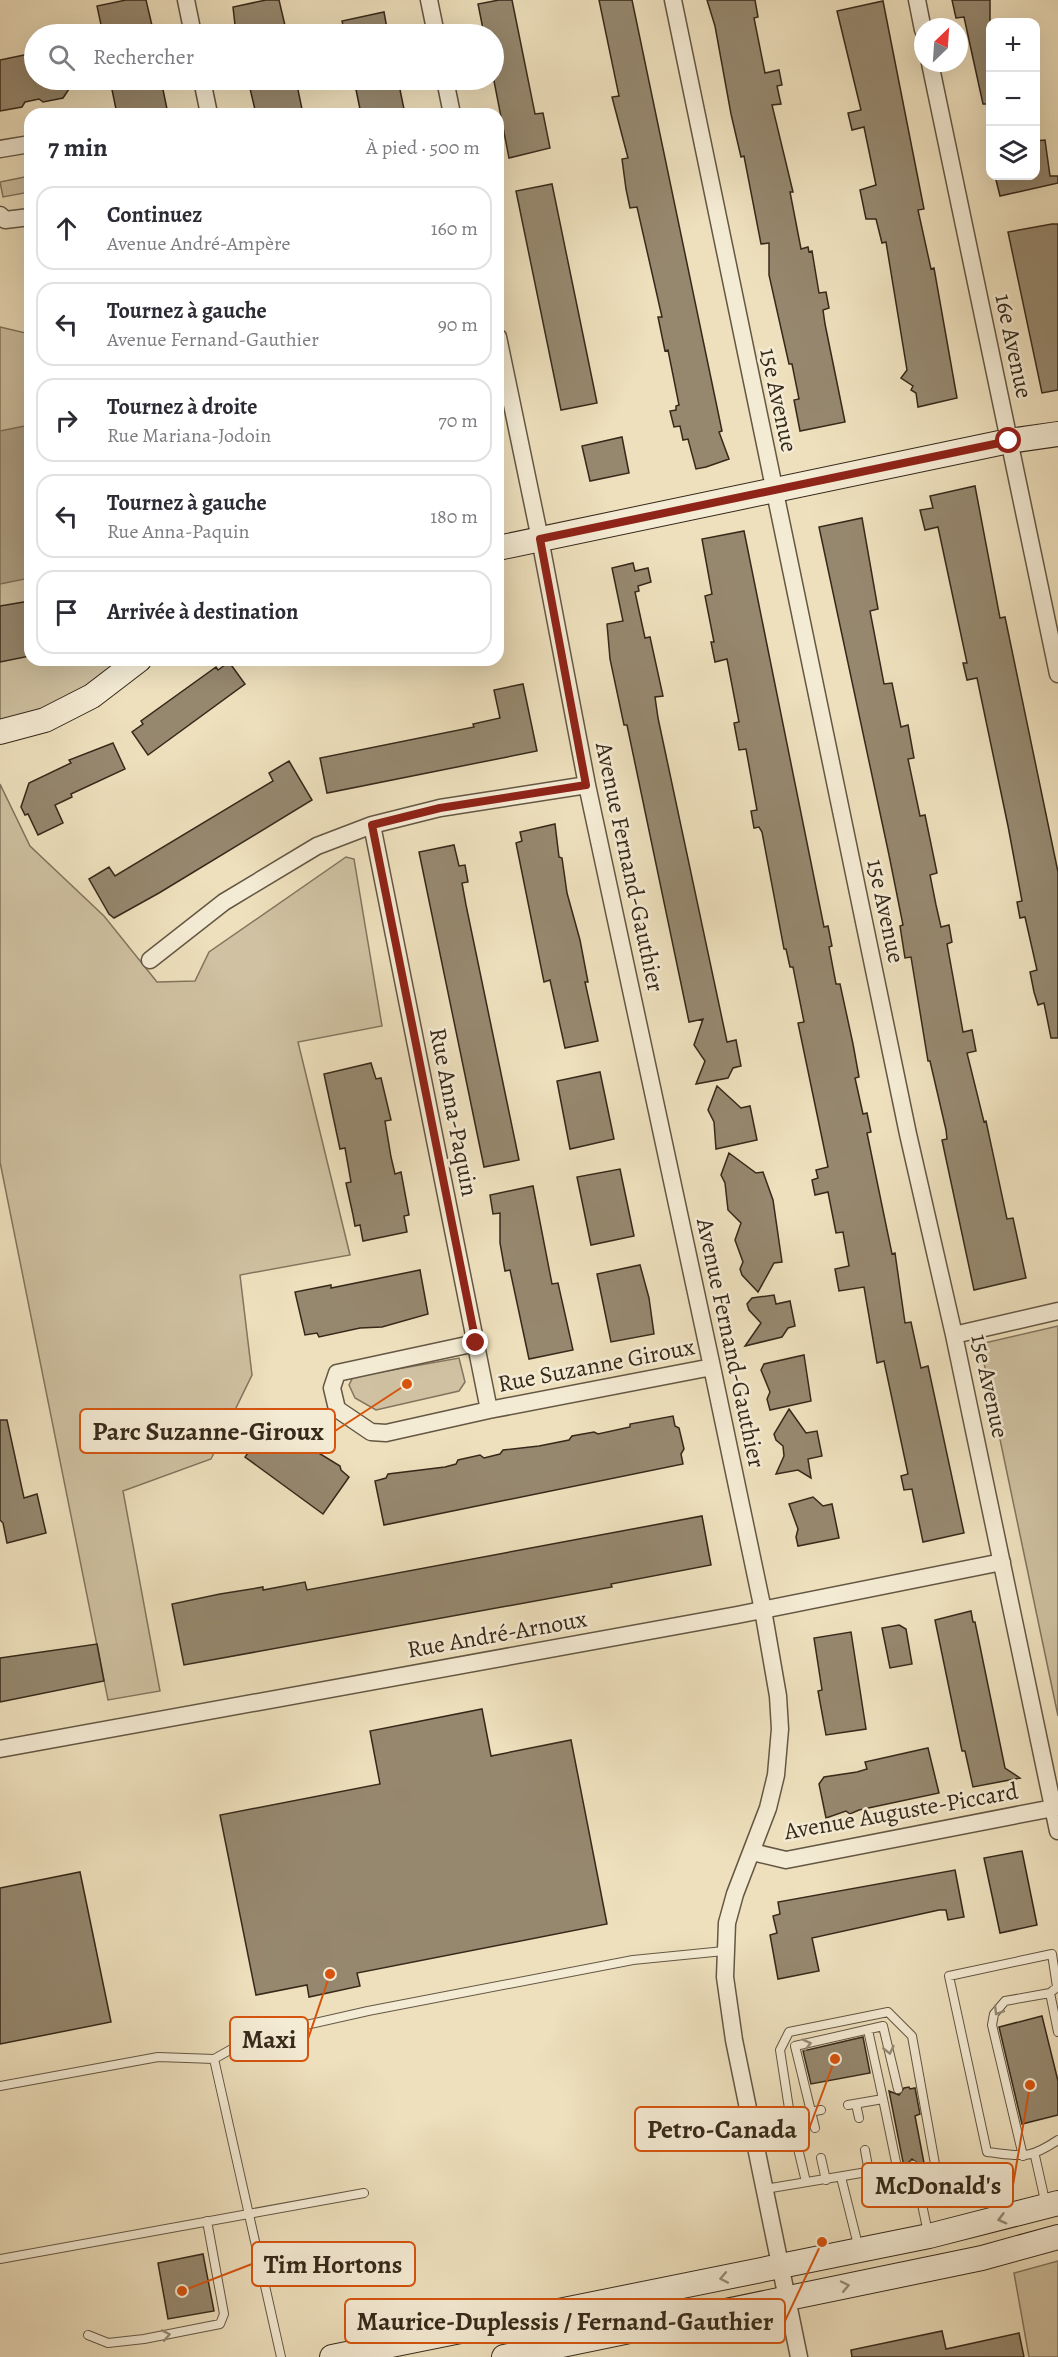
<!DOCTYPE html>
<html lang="fr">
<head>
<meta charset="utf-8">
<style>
  body { margin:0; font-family:Alegreya,serif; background:#f2f2f3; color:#2b2b33 }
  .controls { position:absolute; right:18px; top:18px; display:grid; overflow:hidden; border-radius:12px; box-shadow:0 6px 24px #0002 }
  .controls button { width:54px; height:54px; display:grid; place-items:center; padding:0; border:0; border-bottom:2px solid #e1e1e2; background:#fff; color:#2b2b33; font:30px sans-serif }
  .compass { position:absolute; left:914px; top:18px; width:54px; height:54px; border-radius:50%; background:#fff; box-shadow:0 6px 24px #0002; rotate:25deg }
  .stop { position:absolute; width:18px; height:18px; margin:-14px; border:4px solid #8f2418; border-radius:50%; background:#fff }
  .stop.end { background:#8f2418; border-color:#fff; box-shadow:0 2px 6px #0008 }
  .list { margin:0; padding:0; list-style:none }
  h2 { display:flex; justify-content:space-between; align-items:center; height:78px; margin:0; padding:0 24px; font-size:26px }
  h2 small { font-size:20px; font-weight:400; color:#7c7c81 }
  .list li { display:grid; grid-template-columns:39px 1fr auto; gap:18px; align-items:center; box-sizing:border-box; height:84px; margin:0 12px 12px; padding:0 12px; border:2px solid #e1e1e2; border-radius:18px }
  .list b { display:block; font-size:22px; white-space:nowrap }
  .list p { margin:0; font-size:20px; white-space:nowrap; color:#7c7c81 }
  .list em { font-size:20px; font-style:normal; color:#7c7c81 }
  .icon { flex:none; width:33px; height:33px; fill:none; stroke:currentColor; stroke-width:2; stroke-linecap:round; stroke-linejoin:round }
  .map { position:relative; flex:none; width:1058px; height:2357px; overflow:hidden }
  .search { position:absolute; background:#fff; box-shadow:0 6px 24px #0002; left:24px; top:24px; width:480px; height:66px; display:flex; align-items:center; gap:15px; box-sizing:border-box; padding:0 21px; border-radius:33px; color:#7c7c81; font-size:22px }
  .panel { position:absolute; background:#fff; box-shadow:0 6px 24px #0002; left:24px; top:108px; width:480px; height:558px; border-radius:18px }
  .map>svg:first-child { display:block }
</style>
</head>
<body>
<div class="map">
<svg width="1058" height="2357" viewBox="0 0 1058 2357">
  <rect width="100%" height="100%" fill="#eee0bd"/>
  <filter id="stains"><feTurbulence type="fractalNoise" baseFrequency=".00333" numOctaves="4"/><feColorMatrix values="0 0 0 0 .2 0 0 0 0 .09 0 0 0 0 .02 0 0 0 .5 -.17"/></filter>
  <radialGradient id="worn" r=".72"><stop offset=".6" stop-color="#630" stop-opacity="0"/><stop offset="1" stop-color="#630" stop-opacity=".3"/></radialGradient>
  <path fill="#cfc1a1" stroke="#82755e" stroke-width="1.5" d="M30,176V192L3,197L0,182Z
    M0,327L30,334V660H139L0,732Z
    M0,784L30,846L104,916L157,982L195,981L209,952L346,857L354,859L382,1026L298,1042L350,1255L240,1275L252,1375L211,1459L123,1491L160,1691L108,1700L0,1162Z
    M1058,1326V1716L980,1344Z
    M459,1358L465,1382L459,1391L376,1410L355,1398L349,1385L353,1377Z
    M1058,2261V2357H1029L1014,2273Z"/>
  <path fill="#afa286" stroke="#7f725b" stroke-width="1.5" d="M30,425V578L0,584V431Z"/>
  <path fill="#96886f" stroke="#36291a" stroke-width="1.5" d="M126,0H146L154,34H103L97,6Z
    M266,0H279L287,34H236L233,7Z
    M499,0H512L535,114L543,113L550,148L509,158L494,81V34H484L478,4Z
    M599,0H632L722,431L719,432L729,459L706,467L696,469L688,439L683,440L680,426L674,427L670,411L676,410V406L679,405L668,350L665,351L658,317H662L637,207L630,208L626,189L622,159L628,158L612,97L619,96Z
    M707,0H755L758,17L754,18L765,73L779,70L782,85L777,86L781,104L772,105L793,192H790L801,249L808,247L809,252L812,251L819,293L826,292L829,308L823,310L825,324L845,422L800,431L794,400L799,399L792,364H789L769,275V243L761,244L744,156L741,157L731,114L715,26Z
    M952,0H990V104H983L964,17L956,18Z
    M883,1L924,209L918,210L931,269L934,268L957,398L918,407L916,393L911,390L913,386L901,378L907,370L886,242L882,243L876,219H866L860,190L876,185L864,127L852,130L848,113L861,110L837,11Z
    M384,12L388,34H345L342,21Z
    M34,53V80H75L63,98L43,102L39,99L25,102L22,107L0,111V60Z
    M110,80H161L167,109L155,114H117Z
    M248,80H296L303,114H256Z
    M354,80H398L405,114H361Z
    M1045,140L1050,176H1058V183L1000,196L995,176H1035V141Z
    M552,184L597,403L561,410L516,191Z
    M1052,224H1058V390L1042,393L1008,232Z
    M622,437L629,473L590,481L582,446Z
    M975,486L1000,618L1005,617L1058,872V1038H1051L1044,1003L1038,1005L1034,992L1030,972L1037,970L1025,917L1020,918L1017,902L1022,901L1008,826L977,678L967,680L963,663H967L938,527L925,530L920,510L933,508L930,496Z
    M862,518L878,609L870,611L884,684L892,683L901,727L908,725L914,758L908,759L920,816L925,815L937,873L930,875L936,905L941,927L949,925L952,942L947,944L963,1032L972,1030L976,1051L967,1053L984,1122L986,1121L1007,1219L1013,1218L1026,1278L974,1290L942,1140L947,1139L946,1130L930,1061H928L911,957L905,958L900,926L903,925L889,855L819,527Z
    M744,531L824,927L828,926L832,946L829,947L836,984H840L853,1044L859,1077L855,1078L863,1114L867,1113L871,1132L867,1133L892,1254L895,1253L905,1323L911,1322L921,1368L928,1366L964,1533L923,1542L912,1489L904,1490L901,1476L908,1474L884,1361L877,1363L864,1287L839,1291L835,1269L849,1266L843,1232L836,1233L828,1192L815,1195L812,1180L818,1178L816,1170L828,1167L798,1023L804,1022L793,967H790L786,949H784L762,832L759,827L754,828L751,811L757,810L746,749L739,750L734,723L739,722L727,659L715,662L711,642H714L705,596L712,594L702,539Z
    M633,563L635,571L648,568L651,582L638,586L639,591L635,592L645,638L650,637L663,696L655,697L658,718L727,1042L736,1040L741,1066L733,1068L728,1078L696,1084L705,1061L694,1045L703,1019L689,1022L627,725H624L610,659L607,624L623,621L612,568Z
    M30,601V656L0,662V606Z
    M229,662L245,684L148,755L132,732L143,724L141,721L216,667L218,670Z
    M523,684L537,751L327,793L320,758L474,727L473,724L500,718L494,690Z
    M113,743L125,769L71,794L72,797L55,805L63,823L38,835L28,814L25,815L21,807L29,783L71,763L69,760Z
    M289,761L312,800L159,893L114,918L109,914L89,879L109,867L115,876L273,781L269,773Z
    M555,824L559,857L562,858L567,893L580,940L588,982H585L598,1041L565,1048L550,980L544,982L516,843L522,841L520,832Z
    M454,845L459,866L465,865L468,882L462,883L466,905L519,1160L484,1167L419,852Z
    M371,1063L376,1079L381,1078L391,1120L385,1121L391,1157L395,1174L401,1172L409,1215L404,1216L407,1232L363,1241L360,1225L355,1226L353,1215L346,1183L351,1182L345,1148L340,1149L324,1074Z
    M600,1072L614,1139L570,1149L557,1081Z
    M717,1086L741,1108L750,1106L757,1140L716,1149L714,1122L708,1110Z
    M729,1153L756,1173L763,1172L773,1200L782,1262L774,1263L758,1292L742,1275L740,1269L743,1262L735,1240L741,1223L728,1210L725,1183L721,1175Z
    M620,1169L634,1236L591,1245L577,1177Z
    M533,1186L552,1284L558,1283L573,1350L529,1359L510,1270L505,1271L500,1243V1213L493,1214L490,1195Z
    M640,1265L649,1298L654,1334L611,1342L597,1274Z
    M420,1270L428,1314L382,1327L360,1328L319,1337L317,1333L305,1335L295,1292L331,1285V1288Z
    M774,1295L776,1304L790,1301L795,1326L788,1328L782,1337L745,1346L761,1323L749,1310L747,1304L752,1298Z
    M804,1355L811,1401L770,1410L767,1399L770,1392L761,1370L764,1364Z
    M789,1409L806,1433L817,1431L822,1456L808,1459L811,1478L798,1470L776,1474L784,1456L783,1446L776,1440L774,1434Z
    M673,1416L675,1426L679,1428L684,1449L681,1454L683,1464L384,1525L375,1481L386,1478L388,1474L445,1467L456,1464L458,1460L480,1455L484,1458L500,1454L503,1450L539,1446L569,1440L572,1436L594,1432L598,1434L630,1427V1424Z
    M0,1420H7L24,1498L37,1494L46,1533L7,1543L3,1523L0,1520Z
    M272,1420L281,1426H286L304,1439V1444L340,1466L341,1470L349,1477L323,1514L245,1457Z
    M813,1497L823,1506L832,1504L839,1538L798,1546L796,1537L798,1529L789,1504Z
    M702,1516L711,1565L611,1584L612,1587L184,1665L172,1604L220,1594L263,1587V1590L305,1582L307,1590Z
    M971,1611L973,1622H975L1005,1768L1020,1778L973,1787L965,1751H962L935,1620Z
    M899,1625L906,1629L912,1664L890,1668L882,1628Z
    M851,1632L866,1729L826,1735L818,1691L822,1690L814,1638Z
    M97,1644L104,1681L0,1702V1658Z
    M482,1709L491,1756L571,1740L607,1924L357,1973L360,1986L309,1997L307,1985L256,1995L220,1815L380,1784L370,1731Z
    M928,1748L939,1793L859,1810L850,1814L846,1811L826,1818L819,1784L824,1777L857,1772L867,1769L865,1762Z
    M1022,1851L1037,1925L1000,1933L984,1858Z
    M955,1870L964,1917L948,1920L946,1910H939L812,1938L819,1971L778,1979L770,1935L777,1933L773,1916L780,1914L778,1902Z
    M80,1872L111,2022L0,2044V1888Z
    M1042,2016L1058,2081V2115L1022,2124L999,2027Z
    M863,2037L870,2073L811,2084L803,2051Z
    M909,2087L910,2089L915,2088L920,2114L915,2116L924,2163L919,2164L912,2159L904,2167L889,2091L899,2095L904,2088Z
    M203,2254L214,2311L168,2319L158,2263Z
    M942,2331L946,2349L1019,2333L1024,2357H852L851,2350Z"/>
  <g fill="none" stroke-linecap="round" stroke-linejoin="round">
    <g stroke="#645743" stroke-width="10">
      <path id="lane" d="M1050,1993L1058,2032
        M868,2030L883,2099
        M214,2059L281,2357
        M0,2086L158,2057L214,2059L253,2037L368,2011L633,1960L724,1951
        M856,2104L859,2118
        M848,2105L883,2099L897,2167
        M751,2124L790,2115L780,2050L789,2032L888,2012L912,2036L937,2175L919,2190L913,2165
        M815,2128L795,2046L883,2026L898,2089
        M865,2150L869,2172
        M1023,2156L992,2025L994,2014L1005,2001L1050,1993L1057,1987L1052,1954L949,1976L987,2152C1023,2156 1028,2160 1058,2140
        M1035,2156L1046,2205
        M821,2158L826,2180
        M841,2177L859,2249
        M806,2182L790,2115L821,2110
        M765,2189L897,2167L902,2184L919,2190L928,2233
        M0,2259L364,2193
        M88,2335L108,2343L144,2339L220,2324L224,2314L207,2221"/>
    </g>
    <g stroke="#645743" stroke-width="19">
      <path id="street" d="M186,0L193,34
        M429,0L436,34
        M673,0L908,1134L954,1335L1058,1831
        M917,0L923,30
        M930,63L1058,674
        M202,80L209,114
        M445,80L452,114
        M0,149L30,144
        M0,215L5,220L30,217
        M498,337L540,539L587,785L712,1367L763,1610L778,1696L780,1729L776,1775L768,1808L735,1894L727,1923L725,1977L734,2040L799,2357
        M372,825L489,1410
        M150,960L224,902L317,846L372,825L440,808L587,785
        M954,1335L1058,1311
        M476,1343L337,1373L332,1388L337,1409L371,1432L386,1433L489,1410L712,1367
        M0,1749L737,1615L1002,1562
        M752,1852L786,1860L1058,1807"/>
    </g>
    <g stroke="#36291a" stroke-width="26">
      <path id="secondary" d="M498,548L1009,441L1058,434
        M0,732L45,720L92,696L139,660
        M332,2357L929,2236L1058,2203
        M504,2357L982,2258L1058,2237"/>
    </g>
    <use href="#lane" stroke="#f4ebd4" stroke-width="8"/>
    <use href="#street" stroke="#f4ebd4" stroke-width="16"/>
    <use href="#secondary" stroke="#f4ebd4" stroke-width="24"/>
  </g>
  <defs><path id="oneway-chevron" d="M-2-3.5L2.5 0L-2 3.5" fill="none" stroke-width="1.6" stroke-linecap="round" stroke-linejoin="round" transform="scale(1.5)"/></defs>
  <g stroke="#958a77">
    <use href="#oneway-chevron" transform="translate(998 2011) rotate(122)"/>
    <use href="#oneway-chevron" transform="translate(807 2044) rotate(-13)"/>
    <use href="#oneway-chevron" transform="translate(889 2050) rotate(77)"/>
    <use href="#oneway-chevron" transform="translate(1002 2219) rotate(165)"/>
    <use href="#oneway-chevron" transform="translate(724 2278) rotate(169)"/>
    <use href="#oneway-chevron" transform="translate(845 2286) rotate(-12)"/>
    <use href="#oneway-chevron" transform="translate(166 2335) rotate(-11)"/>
  </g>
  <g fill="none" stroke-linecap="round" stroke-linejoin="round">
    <path stroke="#8f2418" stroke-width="8" d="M476,1343L372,825L440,808L586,785L540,539L1009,441"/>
  </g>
  <g text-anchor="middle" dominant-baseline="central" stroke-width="5" stroke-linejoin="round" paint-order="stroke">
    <g font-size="24" fill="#36291a" stroke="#f4ebd4">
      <text transform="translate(1014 346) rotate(78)">16e Avenue</text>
      <text transform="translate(779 400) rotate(78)">15e Avenue</text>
      <text transform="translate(630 867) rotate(78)">Avenue Fernand-Gauthier</text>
      <text transform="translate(886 911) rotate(78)">15e Avenue</text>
      <text transform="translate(454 1112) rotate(79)">Rue Anna-Paquin</text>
      <text transform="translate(731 1343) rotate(78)">Avenue Fernand-Gauthier</text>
      <text transform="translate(596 1365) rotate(-11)">Rue Suzanne Giroux</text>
      <text transform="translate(990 1386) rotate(78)">15e Avenue</text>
      <text transform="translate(497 1634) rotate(-10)">Rue André-Arnoux</text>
      <text transform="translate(901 1811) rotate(-10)">Avenue Auguste-Piccard</text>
    </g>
  </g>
  <path fill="none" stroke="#d6540d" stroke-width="2" d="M407 1384L335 1431M330 1974L308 2039M835 2059L809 2129M1030 2085L1013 2185M182 2291L252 2264M822 2242L785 2321"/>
  <g fill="#d6540d" stroke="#f4ebd4" stroke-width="2">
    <circle cx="407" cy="1384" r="6"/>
    <circle cx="330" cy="1974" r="6"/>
    <circle cx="835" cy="2059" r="6"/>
    <circle cx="1030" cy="2085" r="6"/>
    <circle cx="182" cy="2291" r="6"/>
    <circle cx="822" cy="2242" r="6"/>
  </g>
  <g fill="#f4ebd4" stroke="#d6540d" stroke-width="2">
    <rect x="80" y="1409" width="255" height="44" rx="6"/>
    <rect x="230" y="2017" width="78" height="44" rx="6"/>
    <rect x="635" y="2107" width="174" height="44" rx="6"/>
    <rect x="862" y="2163" width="151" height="44" rx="6"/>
    <rect x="252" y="2242" width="163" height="44" rx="6"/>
    <rect x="345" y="2299" width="440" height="44" rx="6"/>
  </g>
  <g font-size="26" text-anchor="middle" font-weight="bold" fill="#36291a">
    <text x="208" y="1440">Parc Suzanne-Giroux</text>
    <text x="269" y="2048">Maxi</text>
    <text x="722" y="2138">Petro-Canada</text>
    <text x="938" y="2194">McDonald's</text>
    <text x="333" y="2273">Tim Hortons</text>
    <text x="565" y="2330">Maurice-Duplessis / Fernand-Gauthier</text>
  </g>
  <rect width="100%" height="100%" filter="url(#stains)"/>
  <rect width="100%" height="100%" fill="url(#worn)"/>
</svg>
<div class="controls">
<button>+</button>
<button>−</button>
<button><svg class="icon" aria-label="layers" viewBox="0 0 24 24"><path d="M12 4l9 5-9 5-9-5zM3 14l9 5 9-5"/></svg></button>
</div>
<svg class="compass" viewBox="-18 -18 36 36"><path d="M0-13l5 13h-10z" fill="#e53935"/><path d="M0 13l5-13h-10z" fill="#7c7c81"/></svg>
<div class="stop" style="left:1009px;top:441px"></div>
<div class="stop end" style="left:476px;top:1343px"></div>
<div class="search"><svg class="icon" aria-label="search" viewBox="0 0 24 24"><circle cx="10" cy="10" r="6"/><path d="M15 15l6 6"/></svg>Rechercher</div>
<section class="panel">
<h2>7 min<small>À pied · 500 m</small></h2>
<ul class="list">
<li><svg class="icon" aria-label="ahead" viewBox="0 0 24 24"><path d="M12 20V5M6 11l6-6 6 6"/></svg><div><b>Continuez</b><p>Avenue André-Ampère</p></div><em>160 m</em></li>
<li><svg class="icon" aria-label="left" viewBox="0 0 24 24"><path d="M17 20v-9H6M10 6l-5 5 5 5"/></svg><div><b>Tournez à gauche</b><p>Avenue Fernand-Gauthier</p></div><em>90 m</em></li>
<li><svg class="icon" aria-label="right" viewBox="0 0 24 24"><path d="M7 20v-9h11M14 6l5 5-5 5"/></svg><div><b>Tournez à droite</b><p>Rue Mariana-Jodoin</p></div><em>70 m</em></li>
<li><svg class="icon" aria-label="left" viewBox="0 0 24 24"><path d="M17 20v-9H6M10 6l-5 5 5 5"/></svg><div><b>Tournez à gauche</b><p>Rue Anna-Paquin</p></div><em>180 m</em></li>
<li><svg class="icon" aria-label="arrive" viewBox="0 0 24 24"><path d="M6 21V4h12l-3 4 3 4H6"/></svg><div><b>Arrivée à destination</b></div></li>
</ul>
</section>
</div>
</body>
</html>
